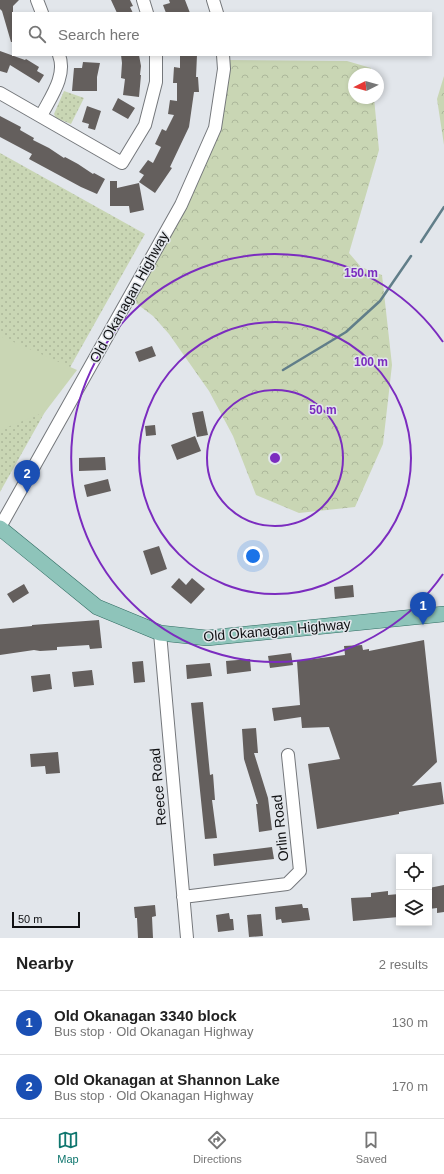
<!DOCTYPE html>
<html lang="en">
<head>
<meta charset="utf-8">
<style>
  body { margin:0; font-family:Arial,sans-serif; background:#f6f6f6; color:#222 }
  .controls { position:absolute; right:12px; bottom:12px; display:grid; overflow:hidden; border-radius:0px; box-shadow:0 2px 6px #0003 }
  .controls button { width:36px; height:36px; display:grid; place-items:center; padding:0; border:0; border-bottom:1px solid #e0e0e0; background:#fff; color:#222; font:20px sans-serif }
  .compass { position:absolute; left:348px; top:68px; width:36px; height:36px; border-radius:50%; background:#fff; box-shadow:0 2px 6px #0003; rotate:264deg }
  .scale { position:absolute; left:12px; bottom:10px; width:68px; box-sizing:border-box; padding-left:4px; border:2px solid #101113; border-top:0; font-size:11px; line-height:14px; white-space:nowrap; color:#101113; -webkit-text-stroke:3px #e2e6eb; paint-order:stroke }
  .you { position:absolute; left:253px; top:556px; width:14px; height:14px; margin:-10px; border:3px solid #fff; border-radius:50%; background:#1a73e8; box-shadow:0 0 0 6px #1a73e833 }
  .badge { display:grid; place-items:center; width:26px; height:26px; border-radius:50%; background:#0f766e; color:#fff; font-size:13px; font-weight:700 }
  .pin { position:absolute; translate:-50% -33px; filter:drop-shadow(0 1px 2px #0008) }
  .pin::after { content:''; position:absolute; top:21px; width:14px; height:12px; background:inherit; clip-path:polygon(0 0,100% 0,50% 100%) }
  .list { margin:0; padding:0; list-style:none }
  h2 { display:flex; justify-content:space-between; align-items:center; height:52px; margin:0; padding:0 16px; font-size:17px }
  h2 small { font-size:13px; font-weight:400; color:#767676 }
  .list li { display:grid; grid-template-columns:26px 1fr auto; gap:12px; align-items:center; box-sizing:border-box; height:64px; padding:0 16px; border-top:1px solid #e0e0e0 }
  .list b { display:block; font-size:15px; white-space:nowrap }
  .list p { margin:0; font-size:13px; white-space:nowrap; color:#767676 }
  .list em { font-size:13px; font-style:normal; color:#767676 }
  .icon { flex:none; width:22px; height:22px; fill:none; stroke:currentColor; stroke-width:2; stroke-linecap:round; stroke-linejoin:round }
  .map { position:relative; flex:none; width:444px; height:938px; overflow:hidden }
  .search { position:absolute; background:#fff; box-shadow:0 2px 6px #0003; left:12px; right:12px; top:12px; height:44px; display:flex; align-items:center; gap:10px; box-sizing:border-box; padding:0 14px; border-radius:0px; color:#767676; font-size:15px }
  .sheet { height:180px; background:#fff }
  nav { display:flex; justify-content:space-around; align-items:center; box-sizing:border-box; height:56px; border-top:1px solid #e0e0e0; background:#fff; font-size:11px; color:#767676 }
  nav a { display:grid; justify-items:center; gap:2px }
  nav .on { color:#0f766e }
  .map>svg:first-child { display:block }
</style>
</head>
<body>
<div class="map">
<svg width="444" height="938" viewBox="0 0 444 938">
  <defs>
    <pattern id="forest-crowns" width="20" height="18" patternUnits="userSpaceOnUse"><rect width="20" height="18" fill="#c9d6b4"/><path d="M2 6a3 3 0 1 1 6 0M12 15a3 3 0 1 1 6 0" fill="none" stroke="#acb79a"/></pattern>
    <pattern id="park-dots" width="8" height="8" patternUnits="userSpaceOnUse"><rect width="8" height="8" fill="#c9d6b4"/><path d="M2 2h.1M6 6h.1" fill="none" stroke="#acb79a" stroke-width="1.8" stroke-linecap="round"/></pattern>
  </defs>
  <rect width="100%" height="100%" fill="#e2e6eb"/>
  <path fill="url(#forest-crowns)" d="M221,60L347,61L371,68V74H354V98H374L379,150L349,253L361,267L382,275L392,365L383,444L355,507L299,513L256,495L233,436L209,391L169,334L153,316L129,298L198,162L219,95Z
    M444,76V145L437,99Z"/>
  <path fill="url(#park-dots)" d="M64,91L84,98L71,124L56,118L54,114Z
    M0,153L145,234L0,492Z"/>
  <path fill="#c9d6b4" d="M0,336L77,370L45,412L0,430Z"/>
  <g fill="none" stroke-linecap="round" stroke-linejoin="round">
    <path stroke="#617e89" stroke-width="2.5" d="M421,242L444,207
      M283,370L346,332L380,301L411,256"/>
  </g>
  <path fill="#645f5d" d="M0,0H19L13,6V42H11L2,11L0,9Z
    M111,0H130L133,6L130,7L133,13H117Z
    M169,0H185L190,13H166L163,5L170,3Z
    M0,51L25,60L26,59L39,67L37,71L44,75L39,83L10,65L7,73L0,71Z
    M121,55H139L141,66L140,75H141L139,97L123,95L125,79L121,78L122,63Z
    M180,55H197L196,77H198L199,92H194L189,127L170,167L172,168L155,193L139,182L144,175L139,172L148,160L153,163L161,147L155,144L162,129L166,131L174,115L168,114L170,100L177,101V83H173L174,67L180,68Z
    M83,62L100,63L97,77V91H72L74,68H82Z
    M118,98L135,108L128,119L112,110Z
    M87,106L101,111L95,130L88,128L89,124L82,122Z
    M0,116L21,127L20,130L34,138L33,140L49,148L64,158L65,157L78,164L93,174L94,173L105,179L97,194L81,187L29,159L32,154L0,137Z
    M110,181H117V188L139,183L144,210L130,213L129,206H110Z
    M152,346L156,356L139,362L135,352Z
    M203,411L208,435L197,437L192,413Z
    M155,425L156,435L146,436L145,426Z
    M195,436L201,451L177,460L171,445Z
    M105,457L106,470L79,471V458Z
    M108,479L111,491L87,497L84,485Z
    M159,546L167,569L151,575L143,551Z
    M179,578L186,585L192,578L205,589L191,604L171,587Z
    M24,584L29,593L13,603L7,594Z
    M353,585L354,597L335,599L334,587Z
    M99,620L102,648L90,649L89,645L57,647V650L40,651L34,650L0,655V629L32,626V625Z
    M424,640L437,762L412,786L441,782L444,804L399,812V814L317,829L308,764L340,759L329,727L302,728L301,717L274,721L272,708L300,705L297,661L345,655L344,646L362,645L363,650L369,649V651Z
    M291,653L293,665L270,668L268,656Z
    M250,659L251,671L227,674L226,661Z
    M143,661L145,682L134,683L132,662Z
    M210,663L212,676L187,679L186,665Z
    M92,670L94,685L74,687L72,672Z
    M50,674L52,689L33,692L31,676Z
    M203,702L210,775L213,774L215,800H212L217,838L205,839L191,703Z
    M256,728L258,753H254L268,798L272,830L259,832L256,804H258L244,759L242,729Z
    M58,752L60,773L46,774L45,766L31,767L30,754Z
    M272,847L274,859L214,866L213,854Z
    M444,885V912L437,913V908L429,909V888Z
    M388,891V895L399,894V917L353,921L351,898L371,897V893Z
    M302,904L303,908H308L310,920L282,923L281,919L276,920L275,907Z
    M155,905L156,916L152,917L153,938H138L137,918H135L134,907Z
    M229,913L230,919H233L234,930L218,932L216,915Z
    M261,914L263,936L249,937L247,915Z"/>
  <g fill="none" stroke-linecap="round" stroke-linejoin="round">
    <g stroke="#74777b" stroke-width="14">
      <path id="minor" d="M37,0L42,13
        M143,0L147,13
        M213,0L217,13
        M0,93L122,163L145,125L156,82V55
        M41,116C50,98 67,76 59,55
        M0,527L181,205L215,128L224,69L223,55
        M160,633L187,938
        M183,897L287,884L300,871L288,755"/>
    </g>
    <g stroke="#306c62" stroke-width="16">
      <path id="major" d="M0,528L97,607L160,633L207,638L444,614"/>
    </g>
    <use href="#minor" stroke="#fff" stroke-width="12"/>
    <use href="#major" stroke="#8ec4ba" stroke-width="15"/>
  </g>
  <g fill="none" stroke="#7b2cbf" stroke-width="2">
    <circle cx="275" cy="458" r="68"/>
    <circle cx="275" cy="458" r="136"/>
    <path d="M443 574A204 204 0 1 1 443 342"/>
  </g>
  <g text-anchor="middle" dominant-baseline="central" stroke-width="3" stroke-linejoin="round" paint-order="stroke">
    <g font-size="14" fill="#101113" stroke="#e2e6eb">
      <text transform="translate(129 297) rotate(-61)">Old Okanagan Highway</text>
      <text transform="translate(277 630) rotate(-5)">Old Okanagan Highway</text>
      <text transform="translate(158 787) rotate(-95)">Reece Road</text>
      <text transform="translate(280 828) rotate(-96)">Orlin Road</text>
    </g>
  </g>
  <circle cx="275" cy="458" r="6" fill="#7b2cbf" stroke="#e2e6eb" stroke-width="2"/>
  <g font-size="12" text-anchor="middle" font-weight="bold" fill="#7b2cbf" stroke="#e2e6eb" stroke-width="3" stroke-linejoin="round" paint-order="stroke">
    <text x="361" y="277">150 m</text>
    <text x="371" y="366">100 m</text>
    <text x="323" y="414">50 m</text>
  </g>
</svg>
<div class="controls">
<button><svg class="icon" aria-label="locate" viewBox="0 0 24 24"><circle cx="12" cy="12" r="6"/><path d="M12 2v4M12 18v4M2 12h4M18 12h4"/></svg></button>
<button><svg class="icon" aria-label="layers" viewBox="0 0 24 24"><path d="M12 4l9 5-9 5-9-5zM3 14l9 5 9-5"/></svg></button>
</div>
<svg class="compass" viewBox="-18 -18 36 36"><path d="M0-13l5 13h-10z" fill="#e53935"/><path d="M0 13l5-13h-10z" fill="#767676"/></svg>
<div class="scale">50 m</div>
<div class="you"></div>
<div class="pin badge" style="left:423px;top:625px;background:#1a4fb4">1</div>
<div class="pin badge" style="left:27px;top:493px;background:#1a4fb4">2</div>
<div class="search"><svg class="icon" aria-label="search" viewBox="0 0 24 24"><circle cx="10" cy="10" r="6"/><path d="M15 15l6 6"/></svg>Search here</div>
</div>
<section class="sheet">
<h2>Nearby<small>2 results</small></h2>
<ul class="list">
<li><span class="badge" style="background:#1a4fb4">1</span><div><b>Old Okanagan 3340 block</b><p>Bus stop · Old Okanagan Highway</p></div><em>130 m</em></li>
<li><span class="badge" style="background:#1a4fb4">2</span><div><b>Old Okanagan at Shannon Lake</b><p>Bus stop · Old Okanagan Highway</p></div><em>170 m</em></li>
</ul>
</section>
<nav>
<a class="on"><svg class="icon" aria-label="map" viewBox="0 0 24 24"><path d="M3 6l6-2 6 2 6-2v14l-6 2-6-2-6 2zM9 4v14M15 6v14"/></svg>Map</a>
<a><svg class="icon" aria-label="directions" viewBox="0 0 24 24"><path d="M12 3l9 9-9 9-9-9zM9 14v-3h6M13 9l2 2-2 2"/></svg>Directions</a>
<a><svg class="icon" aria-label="saved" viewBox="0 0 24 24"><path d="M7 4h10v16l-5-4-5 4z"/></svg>Saved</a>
</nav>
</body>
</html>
